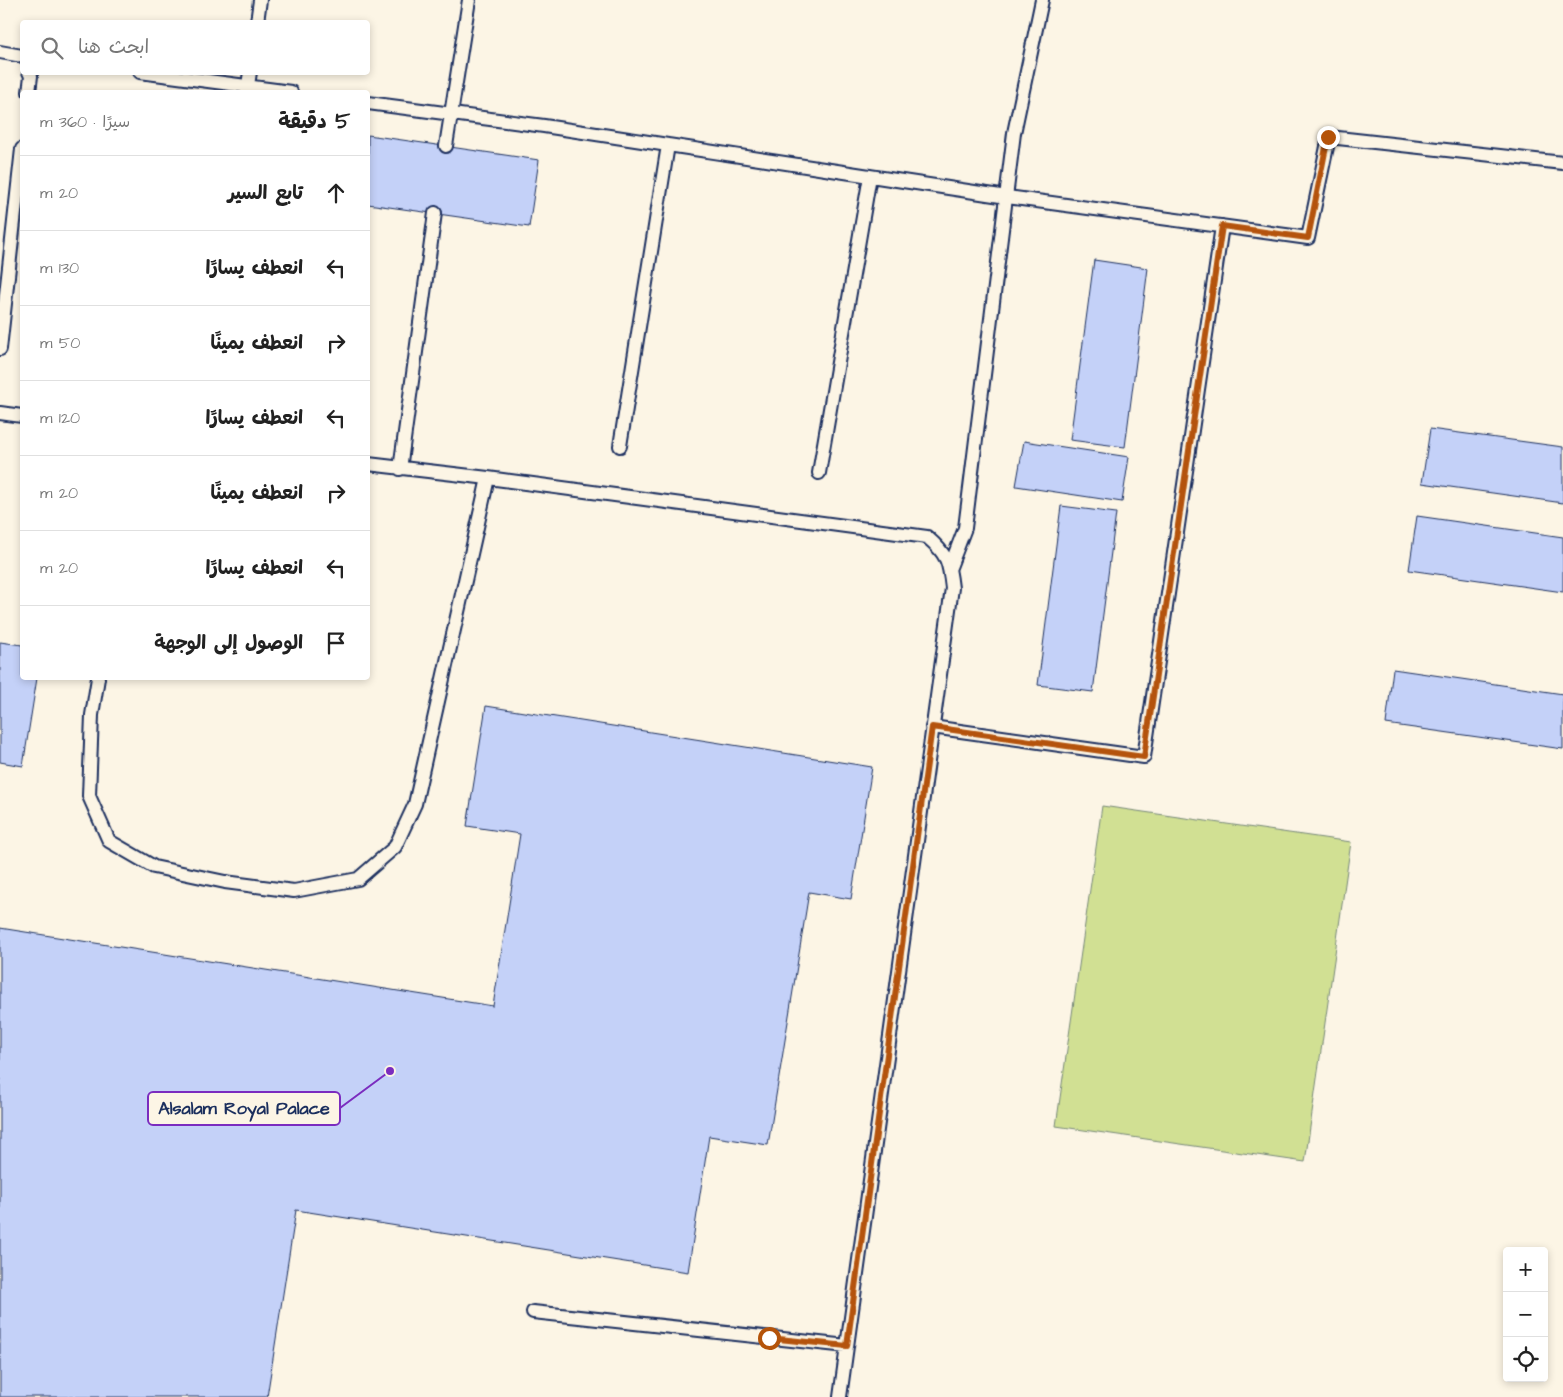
<!DOCTYPE html>
<html lang="ar">
<head>
<meta charset="utf-8">
<style>
  body { margin:0; font-family:"Architects Daughter","Playpen Sans Arabic",sans-serif; background:#f6f6f6; color:#222; direction:rtl }
  .controls { position:absolute; right:15px; bottom:15px; display:grid; overflow:hidden; border-radius:5px; box-shadow:0 2px 8px #0003 }
  .controls button { width:45px; height:45px; display:grid; place-items:center; padding:0; border:0; border-bottom:1px solid #e0e0e0; background:#fff; color:#222; font:25px sans-serif }
  .stop { position:absolute; width:15px; height:15px; margin:-11px; border:4px solid #b45309; border-radius:50%; background:#fff }
  .stop.end { background:#b45309; border-color:#fff; box-shadow:0 1px 5px #0008 }
  .list { margin:0; padding:0; list-style:none }
  h2 { display:flex; justify-content:space-between; align-items:center; height:65px; margin:0; padding:0 20px; font-size:21px }
  h2 small { font-size:16px; font-weight:400; color:#767676 }
  .list li { display:grid; grid-template-columns:32px 1fr auto; gap:15px; align-items:center; box-sizing:border-box; height:75px; padding:0 20px; border-top:1px solid #e0e0e0 }
  .list b { display:block; font-size:19px; white-space:nowrap }
  .list em { font-size:16px; font-style:normal; color:#767676 }
  .icon { flex:none; width:28px; height:28px; fill:none; stroke:currentColor; stroke-width:2; stroke-linecap:round; stroke-linejoin:round }
  .map { position:relative; flex:none; width:1563px; height:1397px; overflow:hidden; direction:ltr }
  .search { position:absolute; background:#fff; box-shadow:0 2px 8px #0003; left:20px; top:20px; width:350px; height:55px; display:flex; align-items:center; gap:12px; box-sizing:border-box; padding:0 18px; border-radius:5px; color:#767676; font-size:19px }
  .panel { position:absolute; background:#fff; box-shadow:0 2px 8px #0003; left:20px; top:90px; width:350px; height:590px; border-radius:5px; direction:rtl }
  .map>svg:first-child { display:block }
</style>
</head>
<body>
<div class="map">
<svg width="1563" height="1397" viewBox="0 0 1563 1397">
  <rect width="100%" height="100%" fill="#fcf5e5"/>
  <filter id="ink" filterUnits="userSpaceOnUse"><feTurbulence type="fractalNoise" baseFrequency=".02" numOctaves="2"/><feDisplacementMap in="SourceGraphic" scale="10" xChannelSelector="R" yChannelSelector="G"/><feConvolveMatrix kernelMatrix="1 2 1 2 8 2 1 2 1" color-interpolation-filters="sRGB"/></filter>
  <g filter="url(#ink)">
    <path fill="#d1e093" stroke="#768878" d="M1102,806L1351,842L1305,1162L1056,1126Z"/>
    <path fill="#c4d1f8" stroke="#1b2f5e" d="M368,135L539,160L529,227L368,204Z
      M1094,260L1148,268L1125,447L1070,440Z
      M1430,429L1563,447V503L1422,483Z
      M1024,441L1129,457L1122,502L1016,486Z
      M1061,506L1116,513L1093,692L1038,685Z
      M1417,516L1563,537V592L1409,570Z
      M0,642L22,645V678H37L23,766L0,762Z
      M1393,669L1563,694V749L1386,724Z
      M486,706L872,767L851,899L809,892L768,1145L709,1136L688,1272L296,1210L267,1397H0V928L493,1006L520,834L467,826Z"/>
    <g fill="none" stroke-linecap="round" stroke-linejoin="round">
      <g stroke="#1b2f5e" stroke-width="16">
        <path id="service" d="M257,22L260,0
          M0,52L22,56
          M140,72L291,92
          M29,92L31,76L29,72
          M247,92L250,72
          M368,103L544,126L1007,197L1308,238L1329,137L1563,163
          M446,146L469,0
          M0,349L22,149
          M0,413L22,416
          M620,446L668,145
          M368,464L488,478L927,537C948,555 949,562 952,588L840,1397
          M400,469L435,213
          M819,473L870,176
          M950,567L965,528L1014,133L1042,0
          M98,678L92,715L89,796L109,841L154,867L225,882L294,891L358,879L395,847L415,804L488,478
          M932,727L1144,757L1222,226
          M533,1312L847,1346"/>
      </g>
      <use href="#service" stroke="#fcf5e5" stroke-width="12"/>
    </g>
  </g>
  <g fill="none" stroke-linecap="round" stroke-linejoin="round" filter="url(#ink)">
    <path stroke="#b45309" stroke-width="6" d="M769,1338L847,1346L932,727L1144,757L1222,226L1308,238L1328,137"/>
  </g>
  <path fill="none" stroke="#7b2cbf" stroke-width="2" d="M390 1071L340 1108"/>
  <circle fill="#7b2cbf" stroke="#fcf5e5" stroke-width="2" cx="390" cy="1071" r="5"/>
  <rect fill="#fcf5e5" stroke="#7b2cbf" stroke-width="2" x="148" y="1092" width="192" height="33" rx="5"/>
  <g font-size="18" text-anchor="middle" font-weight="bold" fill="#1b2f5e">
    <text x="244" y="1114">Alsalam Royal Palace</text>
  </g>
</svg>
<div class="controls">
<button>+</button>
<button>−</button>
<button><svg class="icon" aria-label="locate" viewBox="0 0 24 24"><circle cx="12" cy="12" r="6"/><path d="M12 2v4M12 18v4M2 12h4M18 12h4"/></svg></button>
</div>
<div class="stop" style="left:769px;top:1338px"></div>
<div class="stop end" style="left:1328px;top:137px"></div>
<div class="search"><svg class="icon" aria-label="search" viewBox="0 0 24 24"><circle cx="10" cy="10" r="6"/><path d="M15 15l6 6"/></svg>ابحث هنا</div>
<section class="panel">
<h2>5 دقيقة<small>سيرًا · 360 m</small></h2>
<ul class="list">
<li><svg class="icon" aria-label="ahead" viewBox="0 0 24 24"><path d="M12 20V5M6 11l6-6 6 6"/></svg><div><b>تابع السير</b></div><em>20 m</em></li>
<li><svg class="icon" aria-label="left" viewBox="0 0 24 24"><path d="M17 20v-9H6M10 6l-5 5 5 5"/></svg><div><b>انعطف يسارًا</b></div><em>130 m</em></li>
<li><svg class="icon" aria-label="right" viewBox="0 0 24 24"><path d="M7 20v-9h11M14 6l5 5-5 5"/></svg><div><b>انعطف يمينًا</b></div><em>50 m</em></li>
<li><svg class="icon" aria-label="left" viewBox="0 0 24 24"><path d="M17 20v-9H6M10 6l-5 5 5 5"/></svg><div><b>انعطف يسارًا</b></div><em>120 m</em></li>
<li><svg class="icon" aria-label="right" viewBox="0 0 24 24"><path d="M7 20v-9h11M14 6l5 5-5 5"/></svg><div><b>انعطف يمينًا</b></div><em>20 m</em></li>
<li><svg class="icon" aria-label="left" viewBox="0 0 24 24"><path d="M17 20v-9H6M10 6l-5 5 5 5"/></svg><div><b>انعطف يسارًا</b></div><em>20 m</em></li>
<li><svg class="icon" aria-label="arrive" viewBox="0 0 24 24"><path d="M6 21V4h12l-3 4 3 4H6"/></svg><div><b>الوصول إلى الوجهة</b></div></li>
</ul>
</section>
</div>
</body>
</html>
